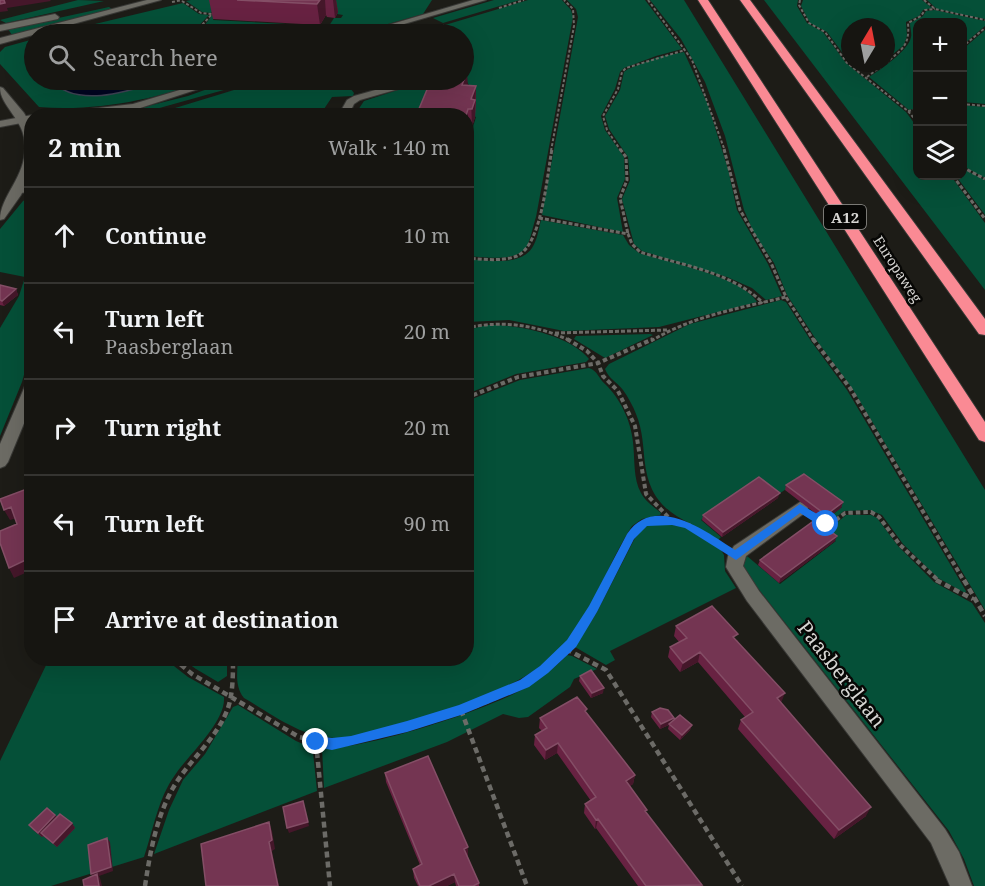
<!DOCTYPE html>
<html lang="en">
<head>
<meta charset="utf-8">
<style>
  body { margin:0; font-family:"Noto Serif",serif; background:#23221f; color:#f1f3f6 }
  .controls { position:absolute; right:18px; top:18px; display:grid; overflow:hidden; border-radius:12px; box-shadow:0 6px 24px #0002 }
  .controls button { width:54px; height:54px; display:grid; place-items:center; padding:0; border:0; border-bottom:2px solid #353431; background:#161511; color:#f1f3f6; font:30px sans-serif }
  .compass { position:absolute; left:841px; top:18px; width:54px; height:54px; border-radius:50%; background:#161511; box-shadow:0 6px 24px #0002; rotate:10deg }
  .stop { position:absolute; width:18px; height:18px; margin:-14px; border:4px solid #1a73e8; border-radius:50%; background:#fff }
  .stop.end { background:#1a73e8; border-color:#fff; box-shadow:0 2px 6px #0008 }
  .list { margin:0; padding:0; list-style:none }
  h2 { display:flex; justify-content:space-between; align-items:center; height:78px; margin:0; padding:0 24px; font-size:26px }
  h2 small { font-size:20px; font-weight:400; color:#9e9f9f }
  .list li { display:grid; grid-template-columns:39px 1fr auto; gap:18px; align-items:center; box-sizing:border-box; height:96px; padding:0 24px; border-top:2px solid #353431 }
  .list b { display:block; font-size:22px; white-space:nowrap }
  .list p { margin:0; font-size:20px; white-space:nowrap; color:#9e9f9f }
  .list em { font-size:20px; font-style:normal; color:#9e9f9f }
  .icon { flex:none; width:33px; height:33px; fill:none; stroke:currentColor; stroke-width:2; stroke-linecap:round; stroke-linejoin:round }
  .map { position:relative; flex:none; width:985px; height:886px; overflow:hidden }
  .search { position:absolute; background:#161511; box-shadow:0 6px 24px #0002; left:24px; top:24px; width:450px; height:66px; display:flex; align-items:center; gap:15px; box-sizing:border-box; padding:0 21px; border-radius:33px; color:#9e9f9f; font-size:22px }
  .panel { position:absolute; background:#161511; box-shadow:0 6px 24px #0002; left:24px; top:108px; width:450px; height:558px; border-radius:24px }
  .map>svg:first-child { display:block }
</style>
</head>
<body>
<div class="map">
<svg width="985" height="886" viewBox="0 0 985 886">
  <rect width="100%" height="100%" fill="#1d1c17"/>
  <path fill="#055038" d="M78,0L104,1L6,23L0,20Z
    M191,0H432L423,14L353,34H324L334,18H341L343,15L337,14L338,12L219,3L211,13L202,12L186,1Z
    M494,0H520L443,23L433,18Z
    M528,0H562L571,10L573,17L536,217C533,226 531,238 527,246C517,263 483,257 467,256V134L469,127H473L476,117L472,116L476,103L464,101L469,85L467,82L438,80H464V34H451L445,25Z
    M567,0H645L682,49L656,56L624,68L620,72L615,89L601,116L605,130L624,157L625,179L617,198L623,232L542,215L578,17L576,9Z
    M650,0H684L985,490V610L852,388L817,341L787,295L774,263L754,233L744,210L725,136L705,82L681,39Z
    M764,0H798L797,6L807,23L823,32L846,63L906,112L917,127L918,176H951L985,223V290Z
    M803,0H922L932,8L923,10L919,16L906,22L907,36L904,45L886,60V27H850V63L827,32L810,23L801,6Z
    M927,0H985V19L937,9Z
    M183,3L199,14L209,15L191,34H53Z
    M109,7L112,9L12,35L8,29Z
    M935,10L985,21V26L963,45L962,22H918L917,108L909,110L869,77C880,70 909,50 911,37C912,33 910,28 910,23L923,16L926,11Z
    M213,14H216L213,20L322,26L316,34H198Z
    M985,30V104L963,102V49Z
    M34,39V49L29,50L34,62V80H51L53,83L86,95L122,91L164,80H210C156,99 96,112 39,107L0,64V52L5,47Z
    M684,52L708,105L728,169L737,210L768,264L782,296L766,300L752,288L727,277L642,251L634,244L622,199L630,180L628,157L609,129L605,116L620,90L624,72L628,69L658,57Z
    M267,80H415L386,88L371,82L350,88L354,93L353,96L332,97L320,115L149,116Z
    M224,83L231,88L138,114L140,108L188,96Z
    M416,84H431L421,115L354,116L364,101Z
    M962,105L985,107V178L963,166Z
    M963,169L985,180V215L956,176H962Z
    M31,196V350L22,382L0,436V328L19,296L25,277L0,272V229L23,201Z
    M541,220L623,235L629,245L639,253C667,262 743,277 757,302L659,327L564,331L509,320L467,322V259C486,260 519,267 532,248C537,241 539,228 541,220Z
    M781,300L786,302L811,341L847,390L966,591L965,593L938,578L903,544L882,515L870,510L844,511L831,521L826,522L825,521L842,507L802,478L776,496L758,482L701,520L721,537L718,540C682,516 652,514 645,464C643,447 643,431 636,414C633,406 628,397 623,390C617,382 609,379 605,369L609,364L690,324Z
    M487,325C516,324 570,335 589,359L586,362L516,374L467,394V330Z
    M650,334L653,335L605,358L574,339L576,336Z
    M589,368C598,371 598,378 605,384C620,398 631,421 633,442C635,459 633,479 641,493C646,502 654,507 661,513L660,515L642,519L632,526C608,563 595,607 567,642C521,697 418,718 351,737C308,743 280,719 244,698C235,687 237,673 238,659L466,658L467,401L520,380Z
    M846,515H871L877,518L898,546L934,582L972,603L985,623V886H974L964,859L949,831L742,568V562L747,556L780,584L836,541L816,527L821,523C831,529 839,521 846,515Z
    M658,523L687,527L721,550L724,555L725,571L736,588L610,651L615,660L606,665L575,647L597,612L635,538L647,524Z
    M567,655L572,656L597,669L574,679L570,687L528,717L519,718L503,714L447,742L324,788L322,748C365,750 490,709 527,687C541,678 556,667 567,655Z
    M49,659H165L188,677L224,697C226,722 188,755 175,775C158,798 153,831 144,857L51,886H0V761Z
    M182,659H227V676L218,682L196,669Z
    M238,705L296,741L308,746L313,752L317,791L154,854L169,810L183,780L205,754L233,707Z"/>
  <path fill="#000521" stroke="#404456" stroke-width="1.5" d="M51,80H164C132,90 77,110 51,80Z"/>
  <g fill="none" stroke-linecap="round" stroke-linejoin="round">
    <g stroke="#393936" stroke-width="2">
      <path id="minor" d="M473,0H486L370,34H358Z
        M213,80H226L134,110L86,116H50L55,113L133,104Z
        M411,80H449L454,83L449,86L416,84L360,100L354,104L348,116H338L347,100L354,96Z
        M32,115L34,116H32V121L0,127V121Z
        M32,186V192L19,193L13,190L19,187Z
        M32,381V404L8,462L5,466L0,468V444L25,386Z
        M800,502L806,504L808,508L806,512L746,556L743,566L759,591L945,829L959,852L972,886H950L931,843L747,601L726,567L728,556L734,546Z"/>
    </g>
    <g stroke="#393936" stroke-width="2">
      <path id="tertiary" d="M147,0H161L0,44V38Z
        M55,14L59,17L58,19L0,31V25Z
        M0,87L3,88L24,113L32,127V172L21,195L4,219L0,220C0,196 26,177 25,146C25,119 0,107 0,87Z"/>
    </g>
    <g stroke="#393936" stroke-width="2">
      <path id="motorway" d="M698,0H708L985,422V442L979,440Z
        M740,0H750L985,319V335L979,334Z"/>
    </g>
    <path stroke="#6c6b67" stroke-width="2" stroke-dasharray="3 2" stroke-linecap="butt" d="M648,0L692,60L725,151
      M800,0L799,5L809,23L825,32L847,63L908,111L918,123
      M924,0L935,9L985,20
      M182,1L201,13L212,14L194,34
      M172,2L182,0
      M499,8L524,0
      M443,25L450,34
      M962,47L985,28
      M886,63C902,49 910,46 908,23L921,16L925,10L935,9
      M867,77L886,63
      M237,87L262,80
      M962,104L985,106
      M908,111L918,109
      M551,151L574,26L573,9L564,0
      M621,151L607,130L603,116L618,89L622,72L626,68L685,50"/>
    <path stroke="#6c6b67" stroke-width="3" stroke-dasharray="4 2" stroke-linecap="butt" d="M620,149L626,157L627,180L620,198L628,234
      M724,149L740,210L771,263L786,297L814,341
      M962,167L985,179
      M953,176L985,219
      M539,218L628,234L632,244L640,252C681,265 732,272 763,303
      M466,258C482,259 501,262 517,256C542,245 547,175 552,149
      M466,328C503,320 537,325 571,341
      M555,333L667,330
      M651,341C692,316 740,308 786,297"/>
    <path stroke="#6c6b67" stroke-width="4" stroke-dasharray="4.5 3" stroke-linecap="butt" d="M567,339L587,351L598,363L653,339
      M813,339L850,388L964,581
      M466,398L518,377L598,363L603,376L618,391L635,426L646,494L672,521C628,518 624,548 607,581
      M816,518L826,524L832,523L845,513L871,512L879,517L900,545L939,581
      M672,521L689,525L720,545"/>
    <path stroke="#6c6b67" stroke-width="4.5" stroke-dasharray="6 4" stroke-linecap="butt" d="M936,580L973,599
      M964,580L985,616
      M566,649L606,670L742,886
      M173,658L192,674L299,737L332,744L351,741C423,723 522,704 571,644C587,625 597,602 608,580
      M461,710L527,886
      M316,742L330,886
      M145,886C150,853 156,818 173,788C189,760 217,739 228,708C233,693 233,675 233,658"/>
    <use href="#minor" fill="#6c6b64" fill-rule="evenodd"/>
    <use href="#tertiary" fill="#6c6b64" fill-rule="evenodd"/>
    <use href="#motorway" fill="#fa8a94" fill-rule="evenodd"/>
  </g>
  <path fill="#682242" d="M209,0H336L338,12L335,18L327,17L326,15L320,25L213,19Z
    M468,85L476,86V103L475,117L472,127L468,126L466,132Z
    M0,285L16,289L18,295L4,306L0,305Z
    M786,485L843,502L841,508L824,520L785,490Z
    M778,498L722,537L702,520L703,515Z
    M835,541L779,583L758,565L760,560Z
    M676,626L737,640L781,703L866,816L834,839L738,729L741,720L745,717L698,662L680,672L668,657L670,647L679,642L674,636Z
    M580,676L603,693L591,698L579,681Z
    M652,712L674,718L673,721L692,725L690,730L680,740L668,729L669,725L660,729L651,717Z
    M587,713L635,775L633,784L630,786L646,813L702,886H638L596,828L595,829L584,813L585,804L591,801L557,753L545,760L534,745L535,735L542,731L539,728L540,718Z
    M385,773L468,847V856H467L479,883V886H456L455,882L447,886H418L414,878L413,869L420,865L386,782Z
    M55,815L57,817L72,823L75,828L57,847L43,836L42,837L33,830L29,825Z"/>
  <path fill="#45172a" d="M4,0H50L51,1L7,8L8,11L0,12V4Z
    M320,0H325L326,15L320,25L317,4Z
    M333,0H336L338,12L335,18Z
    M467,71L468,88L462,85Z
    M476,86L475,117L472,127L471,99Z
    M468,109V126L466,132V116Z
    M16,289L18,295L4,306L2,301Z
    M780,493L778,498L722,537L723,532Z
    M843,502L841,508L824,520L826,515Z
    M11,507L17,518L10,520L4,510Z
    M837,536L835,541L779,583L781,577Z
    M32,557V570L14,578L9,568Z
    M700,652L698,662L680,672L683,663Z
    M604,688L603,693L591,698L592,693Z
    M785,693L781,703L777,698Z
    M674,718L673,723L660,729L661,724Z
    M692,725L690,730L680,740L682,735Z
    M558,743L557,753L545,760L546,750Z
    M635,775L633,784L624,790L626,781Z
    M303,801L309,826L289,833L287,828Z
    M871,807L866,816L834,839L839,830Z
    M55,815L59,819L41,833L43,836L42,837L38,833Z
    M598,819L596,828L595,829L596,820Z
    M269,822L272,831L275,849L272,851L279,886H278L269,842Z
    M72,823L75,828L57,847L53,843Z
    M107,838L110,842L113,871L99,876L100,878L102,886H99L91,874Z
    M468,847V856L464,857V849Z
    M454,874L455,882L447,886H429Z"/>
  <path fill="#743552" stroke="#844e66" stroke-width="1.5" d="M0,0H4L5,3L0,4Z
    M237,0H320L317,4Z
    M464,71H467L462,85L476,86L471,99L475,100L472,109H468L466,116H416L431,80H464Z
    M0,285L16,289L2,301L0,300Z
    M804,474L843,502L826,515L786,485Z
    M759,477L780,493L723,532L703,515Z
    M32,487V557L9,568L0,543V531L17,524L11,507L4,510L0,499Z
    M815,520L837,536L781,577L760,560Z
    M712,606L738,634L733,637L785,693L777,698L871,807L839,830L741,720L753,712L700,652L683,663L670,647L687,638L676,626Z
    M591,670L604,688L592,693L580,676Z
    M577,697L587,709L585,711L635,775L626,781L647,810L645,811L702,885L646,886L598,819L596,820L585,804L596,797L558,743L546,750L535,735L547,728L540,718Z
    M660,708L668,710L674,718L661,724L652,712Z
    M680,715L692,725L682,735L669,724Z
    M428,756L468,847L464,849L479,883L473,886H459L454,874L429,886H420L413,869L422,864L385,773Z
    M303,801L308,822L287,828L283,807Z
    M47,808L55,815L38,833L29,825Z
    M60,814L72,823L53,843L41,833Z
    M269,822L272,840L269,842L278,886H206L201,844Z
    M107,838L111,867L91,874L88,845Z
    M97,874L99,886H84L83,880Z"/>
  <path fill="#1a73e8" d="M800,504L829,521V527H822L800,513L736,560L685,528L672,525L647,526L634,539L597,612L576,647L548,673L529,687L461,715L407,732L332,750L311,746L309,742L316,736L332,738L351,736L407,721L459,705L520,680L540,666L567,640L589,606L627,534C654,493 706,531 735,550Z"/>
  <g text-anchor="middle" dominant-baseline="central" stroke-width="5" stroke-linejoin="round" paint-order="stroke">
    <g font-size="14" fill="#d7d6d3" stroke="#070705">
      <text transform="translate(898 269) rotate(57)">Europaweg</text>
    </g>
    <rect fill="#070705" stroke="#999895" stroke-width="1.5" x="824" y="205" width="42" height="24" rx="4.5"/>
    <g font-size="15" font-weight="bold" fill="#d7d6d3">
      <text x="845" y="217">A12</text>
    </g>
    <g font-size="20" fill="#d7d6d3" stroke="#070705">
      <text transform="translate(842 674) rotate(52)">Paasberglaan</text>
    </g>
  </g>
</svg>
<div class="controls">
<button>+</button>
<button>−</button>
<button><svg class="icon" aria-label="layers" viewBox="0 0 24 24"><path d="M12 4l9 5-9 5-9-5zM3 14l9 5 9-5"/></svg></button>
</div>
<svg class="compass" viewBox="-18 -18 36 36"><path d="M0-13l5 13h-10z" fill="#e53935"/><path d="M0 13l5-13h-10z" fill="#9e9f9f"/></svg>
<div class="stop" style="left:826px;top:524px"></div>
<div class="stop end" style="left:316px;top:742px"></div>
<div class="search"><svg class="icon" aria-label="search" viewBox="0 0 24 24"><circle cx="10" cy="10" r="6"/><path d="M15 15l6 6"/></svg>Search here</div>
<section class="panel">
<h2>2 min<small>Walk · 140 m</small></h2>
<ul class="list">
<li><svg class="icon" aria-label="ahead" viewBox="0 0 24 24"><path d="M12 20V5M6 11l6-6 6 6"/></svg><div><b>Continue</b></div><em>10 m</em></li>
<li><svg class="icon" aria-label="left" viewBox="0 0 24 24"><path d="M17 20v-9H6M10 6l-5 5 5 5"/></svg><div><b>Turn left</b><p>Paasberglaan</p></div><em>20 m</em></li>
<li><svg class="icon" aria-label="right" viewBox="0 0 24 24"><path d="M7 20v-9h11M14 6l5 5-5 5"/></svg><div><b>Turn right</b></div><em>20 m</em></li>
<li><svg class="icon" aria-label="left" viewBox="0 0 24 24"><path d="M17 20v-9H6M10 6l-5 5 5 5"/></svg><div><b>Turn left</b></div><em>90 m</em></li>
<li><svg class="icon" aria-label="arrive" viewBox="0 0 24 24"><path d="M6 21V4h12l-3 4 3 4H6"/></svg><div><b>Arrive at destination</b></div></li>
</ul>
</section>
</div>
</body>
</html>
